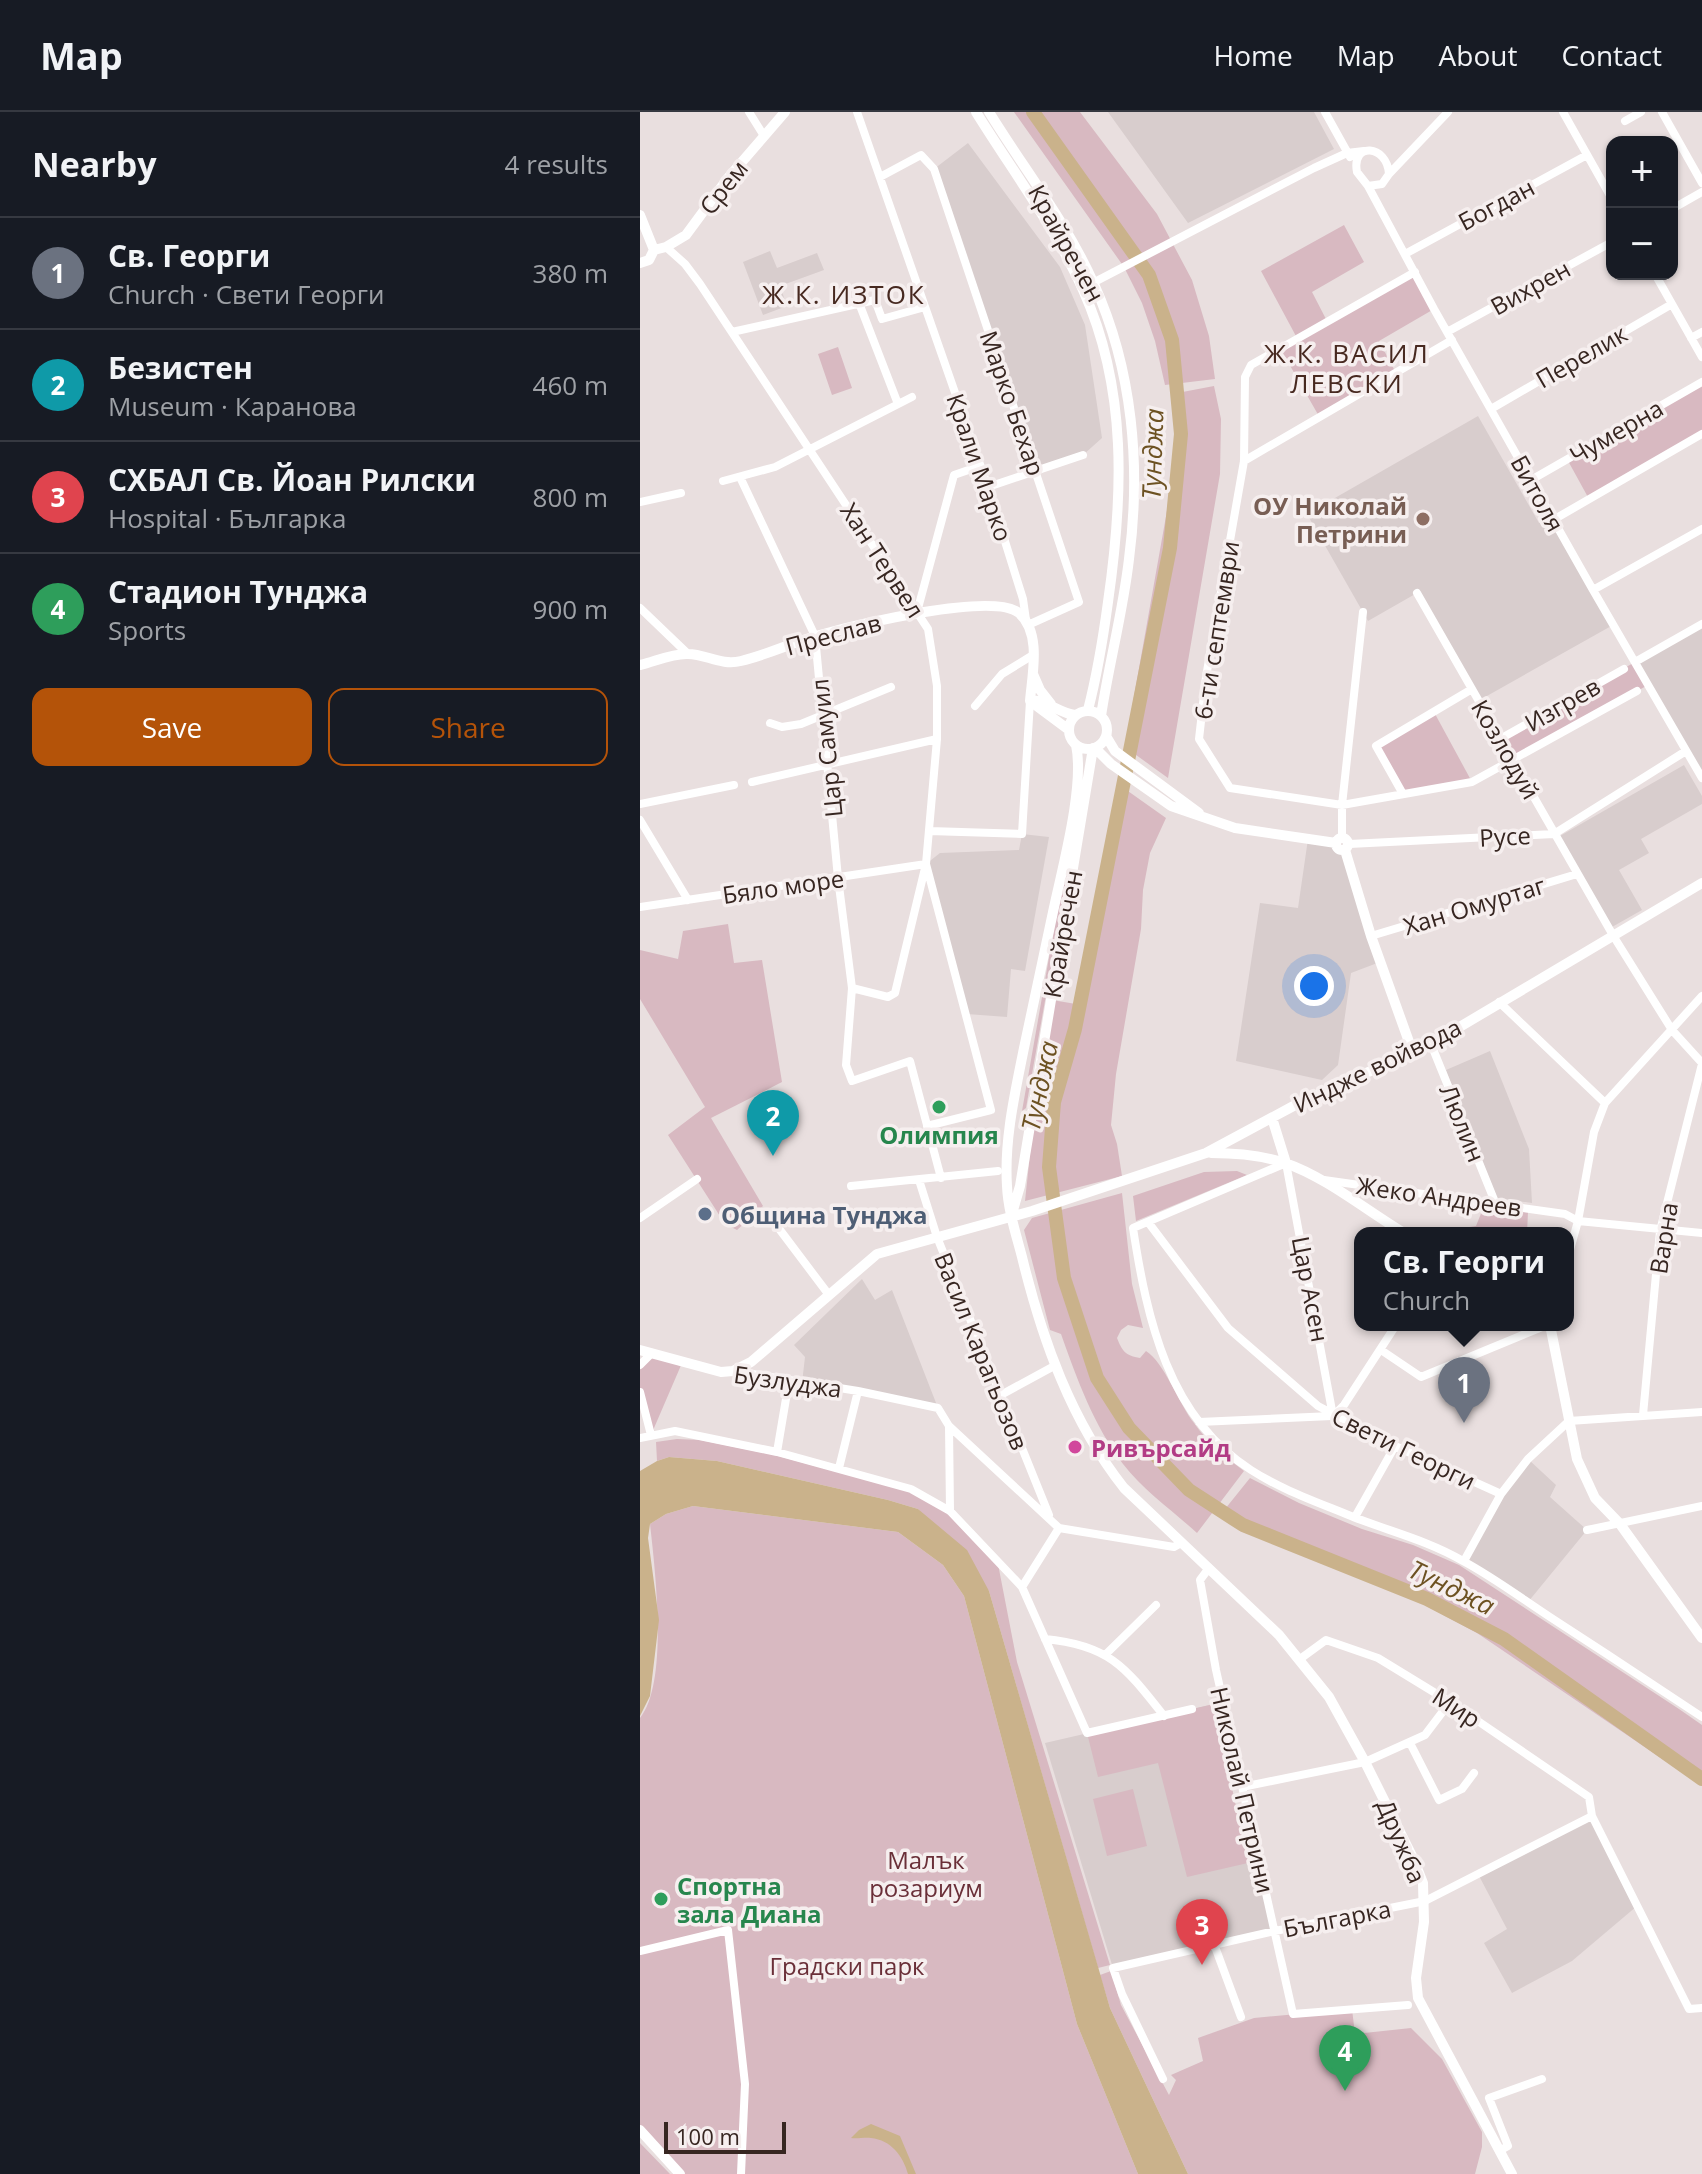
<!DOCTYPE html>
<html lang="en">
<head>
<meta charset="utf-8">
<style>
  body { margin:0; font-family:"Open Sans",sans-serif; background:#20242c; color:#f1f3f6 }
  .controls { position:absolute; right:24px; top:24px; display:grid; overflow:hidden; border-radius:16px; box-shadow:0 2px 6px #0004 }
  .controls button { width:72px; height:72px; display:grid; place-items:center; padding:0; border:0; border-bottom:2px solid #363941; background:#171b24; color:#f1f3f6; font:40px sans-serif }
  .scale { position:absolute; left:24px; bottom:20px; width:122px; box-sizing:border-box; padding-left:8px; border:4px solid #372621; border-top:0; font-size:22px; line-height:28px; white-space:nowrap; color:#372621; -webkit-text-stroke:6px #f6efef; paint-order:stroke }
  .you { position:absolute; left:674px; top:874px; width:28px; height:28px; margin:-20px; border:6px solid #fff; border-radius:50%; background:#1a73e8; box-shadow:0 0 0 12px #1a73e833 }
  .badge { display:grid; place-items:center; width:52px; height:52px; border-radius:50%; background:#b45309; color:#fff; font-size:26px; font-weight:700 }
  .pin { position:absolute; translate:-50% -66px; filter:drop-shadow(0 2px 4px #0008) }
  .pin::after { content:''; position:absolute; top:42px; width:28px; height:24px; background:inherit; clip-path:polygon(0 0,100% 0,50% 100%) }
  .popup { position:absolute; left:714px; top:1115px; width:220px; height:104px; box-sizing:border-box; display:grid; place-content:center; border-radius:16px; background:#171b24; filter:drop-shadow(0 2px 6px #0005); font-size:26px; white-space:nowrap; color:#9ea1a6 }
  .popup b { font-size:30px; color:#f1f3f6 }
  .popup::after { content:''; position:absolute; left:50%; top:100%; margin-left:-16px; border:16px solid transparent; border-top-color:#171b24 }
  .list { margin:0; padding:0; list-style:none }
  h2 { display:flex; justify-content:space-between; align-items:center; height:104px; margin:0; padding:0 32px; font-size:34px }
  h2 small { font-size:26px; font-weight:400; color:#9ea1a6 }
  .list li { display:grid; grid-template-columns:52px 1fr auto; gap:24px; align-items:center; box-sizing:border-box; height:112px; padding:0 32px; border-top:2px solid #363941 }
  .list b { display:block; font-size:30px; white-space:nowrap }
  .list p { margin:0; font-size:26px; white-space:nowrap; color:#9ea1a6 }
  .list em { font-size:26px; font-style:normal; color:#9ea1a6 }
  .actions { display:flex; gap:16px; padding:24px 32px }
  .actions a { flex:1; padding:18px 0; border:2px solid #b45309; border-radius:16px; text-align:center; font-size:28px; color:#b45309 }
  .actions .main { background:#b45309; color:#fff }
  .map { position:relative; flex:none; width:1062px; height:2062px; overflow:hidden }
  header { display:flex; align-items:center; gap:48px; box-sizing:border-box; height:112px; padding:0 40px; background:#171b24; border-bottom:2px solid #363941 }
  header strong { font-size:38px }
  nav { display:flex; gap:44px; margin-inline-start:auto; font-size:28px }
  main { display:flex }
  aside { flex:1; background:#171b24 }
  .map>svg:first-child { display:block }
</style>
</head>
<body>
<header>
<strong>Map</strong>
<nav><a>Home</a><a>Map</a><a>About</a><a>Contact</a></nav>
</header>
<main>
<aside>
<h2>Nearby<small>4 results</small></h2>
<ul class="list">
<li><span class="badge" style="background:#6b7280">1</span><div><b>Св. Георги</b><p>Church · Свети Георги</p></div><em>380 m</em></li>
<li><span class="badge" style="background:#0f9aa8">2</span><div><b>Безистен</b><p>Museum · Каранова</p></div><em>460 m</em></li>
<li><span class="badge" style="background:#e0444e">3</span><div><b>СХБАЛ Св. Йоан Рилски</b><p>Hospital · Българка</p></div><em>800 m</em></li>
<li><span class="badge" style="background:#2e9e5b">4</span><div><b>Стадион Тунджа</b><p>Sports</p></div><em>900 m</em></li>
</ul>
<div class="actions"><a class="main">Save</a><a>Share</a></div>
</aside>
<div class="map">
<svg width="1062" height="2062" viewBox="0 0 1062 2062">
  <rect width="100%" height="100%" fill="#e9dfdf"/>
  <path fill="#d8cdcd" d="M468,0H674L694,37L548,111Z
    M328,31L420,155L445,213L462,326L443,343L396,359L294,57Z
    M130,139L137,156L177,141L184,158L140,174L147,194L123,203L103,150Z
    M838,304L899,411L913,408L973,513L838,589L777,481L728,509L667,402Z
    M1062,512V666L995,550Z
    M1044,653L1062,684V692L1001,727L1009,741L979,758L1002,798L972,815L920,724Z
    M382,722L409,725L385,859L371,857L367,905L327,902L286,752L300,741L379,738Z
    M668,727L701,732L740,850L711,861L698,953L682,968L596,949L620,791L658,796Z
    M850,939L889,1037L892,1091L857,1086L806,958Z
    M222,1167L235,1188L252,1178L298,1296L162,1271L165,1245L154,1233Z
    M888,1347L916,1373L910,1385L947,1418L888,1490L824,1449L861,1382Z
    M574,1592L606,1742L617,1740L635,1819L473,1856L405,1631Z
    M952,1704L997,1794L932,1849L872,1881L844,1831L867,1817L838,1762Z"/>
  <path fill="#d8b9c1" d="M374,0H440L517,102L552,168L569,224L575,267L525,273L515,229L502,191L484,155Z
    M704,113L724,150L672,180L687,209L775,160L794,197L739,229L756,261L680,306L640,236L657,226L621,159Z
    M198,235L212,276L192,283L178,242Z
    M1062,270V322L949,387L927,347Z
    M574,274L581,307L580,362L528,666L485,635L531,376L535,324L532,282Z
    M995,550L1008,573L872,649L860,627Z
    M794,600L832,670L763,682L736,634Z
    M478,672L526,706L510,741L503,778L501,817L476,962L471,1013L477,1032L482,1064L385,1089L396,986L412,888L436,892Z
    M430,726L428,759L386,996L382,999Z
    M88,812L94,851L122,848L142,970L71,1006L123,1094L97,1118L85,1112L28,1023L65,995L0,887V838L38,847L43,819Z
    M597,1059L607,1063L496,1109L493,1084L564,1060Z
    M482,1081L492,1172L503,1216L488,1213L481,1218L477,1226C482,1239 486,1244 500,1246L506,1239C524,1250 539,1292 554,1311C567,1330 586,1345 604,1359L557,1421C533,1399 503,1378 483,1352C454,1314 437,1267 421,1222L410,1218L384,1118L392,1106Z
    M844,1094L888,1100L887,1121H822L823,1116L836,1114Z
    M12,1241L42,1251L11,1323L0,1280V1253Z
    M37,1327L60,1328L134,1343L269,1379L304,1398L358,1452L377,1550L470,1853L458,1856L349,1479L278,1397L248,1388L77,1349L29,1345L17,1349L16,1330Z
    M610,1366L659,1391L722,1417L773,1433L819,1453L1039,1597L1062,1613V1674L837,1521L779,1490L603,1418L581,1402Z
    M53,1394L258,1420L303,1453L324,1484L437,1912L498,2062H40L0,2018V1606C29,1570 15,1457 10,1412L26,1402Z
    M574,1592L608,1751L547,1765L518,1651L458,1665L447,1621Z
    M493,1677L507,1734L467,1744L453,1687Z
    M471,1859L481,1893L529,1983L536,1968L531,1963L563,1949L558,1926L614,1906L712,1897L715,1922L771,1916L802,1947L842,2020V2035L835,2062H548L470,1896L460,1863Z
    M0,2031L30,2062H0Z"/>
  <path fill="#cab28b" d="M29,1345L77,1349L248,1388L278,1397L327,1438L349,1479L470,1896L548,2062H498L437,1912L324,1484L303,1453L258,1420L53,1394L26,1402L10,1412L8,1426L19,1508L10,1584L0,1604V1359L17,1349Z
    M231,2012L260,2024L276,2062H268C263,2044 251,2028 231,2026C225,2025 217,2027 211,2026L219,2018Z"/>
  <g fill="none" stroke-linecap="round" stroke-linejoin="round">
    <path stroke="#cab28b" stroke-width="14" d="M393,0L509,163L532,228L541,322L530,436L435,917L414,990L409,1055L424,1166L457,1266L489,1316L549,1378L603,1413L787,1487L864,1527L1062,1667"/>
    <path stroke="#fff" stroke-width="8" d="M109,0L124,24
      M217,0L348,375L383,487L386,508
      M685,0L710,45
      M923,0L972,87
      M1022,0L1062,71
      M985,9L1001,0
      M749,62L808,0
      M240,65L281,43L294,57L439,490L388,513
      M728,74L742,72L749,62C747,32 711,30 717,60L728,74L794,197L953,478L1062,666
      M1032,97L1062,80
      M26,135L45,152L60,172L288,517L297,574V627L286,752L351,998L287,1014
      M765,142L947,43
      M775,160L611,253L605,265L604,349L566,565L559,627L590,676L702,693L832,670L997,579
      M1015,162L1062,245
      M443,176L674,56L707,41L724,39
      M219,191L258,292
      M92,220L235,188L242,207L285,195
      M807,220L972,130
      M1051,226L1062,220
      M851,297L1032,192
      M604,349L812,228
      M100,365L175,524L198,766L212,876L206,953L212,969L270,949L301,1066
      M891,368L1062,270
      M83,369L135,355L272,285
      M348,375L443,343
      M0,390L41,381
      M913,408L1062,322
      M953,478L1062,417
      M777,481L974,825L1032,918L1062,951
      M0,496L47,541
      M277,500L314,363L340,354
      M995,550L1062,512
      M335,594L362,562L393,543
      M130,611L142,615L161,612L251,575
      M860,627L984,557
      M112,670L297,627
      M763,682L736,634L832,577
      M0,692L94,673
      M0,708L48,788
      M289,719L382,722L390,589
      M702,726V693L723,500
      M709,732L914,722L1046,639
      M0,795L286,752L255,881L248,885L212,876
      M731,824L937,762
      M859,890L965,991
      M791,932L855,1090
      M279,1068L297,1125L409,1403
      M684,1068L925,1102L938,1109L1062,1121
      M211,1074L358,1059
      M0,1106L57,1067
      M508,1110L588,1216L678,1294L755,1334L861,1382
      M137,1114L189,1183
      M928,1145L938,1109L954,1020L965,991L1062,884
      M741,1238L781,1265L907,1213
      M0,1253L12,1241
      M94,1259L218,1279L298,1296L309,1314L419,1416L382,1475L447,1621L552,1597
      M0,1280L11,1323
      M359,1284L416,1253
      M1003,1303L1020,1119L1062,952
      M693,1304L646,1051L493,1116C507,1207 528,1305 611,1358C642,1378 677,1390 711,1404C748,1419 787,1428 823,1449C853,1465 881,1486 910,1505C961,1538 1011,1571 1062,1605
      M693,1304L704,1293L756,1213
      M559,1310L692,1304
      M309,1314L310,1399
      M0,1326L35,1319L137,1340L271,1377L310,1399L382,1475
      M137,1340L149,1269
      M199,1356L218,1279
      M715,1405L755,1334
      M419,1416L534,1435L541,1431
      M947,1418L1062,1394
      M824,1449L861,1382L888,1347L929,1309L1062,1300
      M569,1456L560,1468L576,1558L653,1902L768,1893
      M405,1527C470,1533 486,1556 524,1604
      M465,1543L516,1493
      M660,1547L686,1528L738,1546L810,1590L949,1685L952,1704L1049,1897L1062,1896
      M770,1631L799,1688L822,1677L834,1661
      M602,1675L725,1650L785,1623L810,1590
      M574,1832L601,1905
      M0,1839L88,1818L105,1972L101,2062
      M523,1967L482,1882L473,1856L635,1819L785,1789L952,1704
      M859,2039L868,2034L849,1986L902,1967"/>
    <path stroke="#fff" stroke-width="10" d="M336,0C372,58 415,115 443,178C488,277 483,386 468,490C463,527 457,563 448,598
      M349,0C384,57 427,111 454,172C493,258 501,355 489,447C483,500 469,551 461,604
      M0,103L14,138
      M14,138L26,135L46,123L88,66L145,0
      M0,151L9,148L14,138
      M0,553C14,550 33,541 48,542C66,542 81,554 101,549C127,543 151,531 176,524C212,514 353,479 379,501C402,521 392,563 390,589L429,618
      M393,562L400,578L411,592
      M390,588C407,588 419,601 435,603
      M429 618a19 19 0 1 1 38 0a19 19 0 1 1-38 0Z
      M466,624L475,639L559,701
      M436,633C445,674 422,757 413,800C403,845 394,891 384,936C375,981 364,1028 367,1074C368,1098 376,1122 382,1145C402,1227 431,1309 484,1376L639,1523L689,1585L725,1650L774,1748L783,1771L784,1810L776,1866L778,1886L872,2062
      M455,636L471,652L531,694L595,716L696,731
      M696 732a6 6 0 1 1 12 0a6 6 0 1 1-12 0Z
      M705,738L731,824L773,941
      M632,1006L646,1051
      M571,1041C596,1041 621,1043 645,1051C686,1065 727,1099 764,1121
      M373,1098L380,1074L453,636
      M910,1213L937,1347L955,1386L980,1412L1062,1526
      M0,1238L81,1260L93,1259L111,1250L237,1142L392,1099L566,1041L659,991L791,932L1062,771
      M0,2018L40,2062"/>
  </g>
  <circle fill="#8d6e63" stroke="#f6efef" stroke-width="3" cx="783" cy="407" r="8"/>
  <g fill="#2e9e5b" stroke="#f6efef" stroke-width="3">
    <circle cx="299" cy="995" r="8"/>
    <circle cx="21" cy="1787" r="8"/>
  </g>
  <circle fill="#5c6f8a" stroke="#f6efef" stroke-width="3" cx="65" cy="1102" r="8"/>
  <circle fill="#d1479c" stroke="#f6efef" stroke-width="3" cx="435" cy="1335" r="8"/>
  <g text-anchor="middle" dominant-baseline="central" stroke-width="7" stroke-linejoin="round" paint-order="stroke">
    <g font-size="24" fill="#372621" stroke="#f6efef">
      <text transform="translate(83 75) rotate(-52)">Срем</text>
      <text transform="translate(856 92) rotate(-28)">Богдан</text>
      <text transform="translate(427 131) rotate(61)">Крайречен</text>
      <text transform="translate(890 175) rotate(-29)">Вихрен</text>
      <text transform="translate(941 244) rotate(-30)">Перелик</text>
      <text transform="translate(373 291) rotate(71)">Марко Бехар</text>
      <text transform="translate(976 319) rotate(-30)">Чумерна</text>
      <text transform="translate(340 355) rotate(71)">Крали Марко</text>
      <text transform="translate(898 381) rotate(61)">Битоля</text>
      <text transform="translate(243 448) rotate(57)">Хан Тервел</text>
      <text transform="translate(576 518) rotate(-81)">6-ти септември</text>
      <text transform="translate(193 522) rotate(-15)">Преслав</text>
      <text transform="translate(922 592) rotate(-30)">Изгрев</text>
      <text transform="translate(186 636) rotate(-96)">Цар Самуил</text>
      <text transform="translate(866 637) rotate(60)">Козлодуй</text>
      <text transform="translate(865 724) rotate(-3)">Русе</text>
      <text transform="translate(143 774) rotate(-8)">Бяло море</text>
      <text transform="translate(834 793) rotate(-17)">Хан Омуртаг</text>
      <text transform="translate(422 822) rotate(-80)">Крайречен</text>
      <text transform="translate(737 953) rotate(-26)">Индже войвода</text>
      <text transform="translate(823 1011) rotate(68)">Люлин</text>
      <text transform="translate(799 1084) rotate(8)">Жеко Андреев</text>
      <text transform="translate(1023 1126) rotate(-81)">Варна</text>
      <text transform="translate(671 1177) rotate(79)">Цар Асен</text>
      <text transform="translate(342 1239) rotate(68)">Васил Карагьозов</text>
      <text transform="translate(148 1269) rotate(8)">Бузлуджа</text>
      <text transform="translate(764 1336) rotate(26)">Свети Георги</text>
      <text transform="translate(817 1595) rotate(33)">Мир</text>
      <text transform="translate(603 1678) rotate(77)">Николай Петрини</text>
      <text transform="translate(762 1729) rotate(67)">Дружба</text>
      <text transform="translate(697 1806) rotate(-11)">Българка</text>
    </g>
    <g font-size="24" font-weight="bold" fill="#785e54" stroke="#f6efef" text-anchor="end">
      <text x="767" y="393">ОУ Николай<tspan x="767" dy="28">Петрини</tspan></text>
    </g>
    <g font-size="24" font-weight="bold" fill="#27864d" stroke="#f6efef">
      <text x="299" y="1022">Олимпия</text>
      <text x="37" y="1773" text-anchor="start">Спортна<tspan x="37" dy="28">зала Диана</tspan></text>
    </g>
    <g font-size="24" font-weight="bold" fill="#4e5e75" stroke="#f6efef" text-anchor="start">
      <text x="81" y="1102">Община Тунджа</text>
    </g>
    <g font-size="24" font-weight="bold" fill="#b23c85" stroke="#f6efef" text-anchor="start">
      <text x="451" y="1335">Ривърсайд</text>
    </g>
    <g font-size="24" fill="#6a2f38" stroke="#f6efef">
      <text x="286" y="1747">Малък<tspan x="286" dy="28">розариум</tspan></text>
      <text x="207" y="1853">Градски парк</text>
    </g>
    <g font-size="26" letter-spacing="2" fill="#472920" stroke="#f6efef">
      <text x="204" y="182">Ж.К. ИЗТОК</text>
      <text x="707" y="241">Ж.К. ВАСИЛ<tspan x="707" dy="30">ЛЕВСКИ</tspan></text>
    </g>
    <g font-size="26" font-style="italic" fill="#6d5222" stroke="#f6efef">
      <text transform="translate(512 342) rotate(-88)">Тунджа</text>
      <text transform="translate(399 974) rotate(-78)">Тунджа</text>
      <text transform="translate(812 1475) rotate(26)">Тунджа</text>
    </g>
  </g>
</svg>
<div class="controls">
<button>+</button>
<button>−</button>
</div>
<div class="scale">100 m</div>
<div class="you"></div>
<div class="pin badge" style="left:824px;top:1311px;background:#6b7280">1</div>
<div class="popup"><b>Св. Георги</b>Church</div>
<div class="pin badge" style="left:133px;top:1044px;background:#0f9aa8">2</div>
<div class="pin badge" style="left:562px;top:1853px;background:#e0444e">3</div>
<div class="pin badge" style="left:705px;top:1979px;background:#2e9e5b">4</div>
</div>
</main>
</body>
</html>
